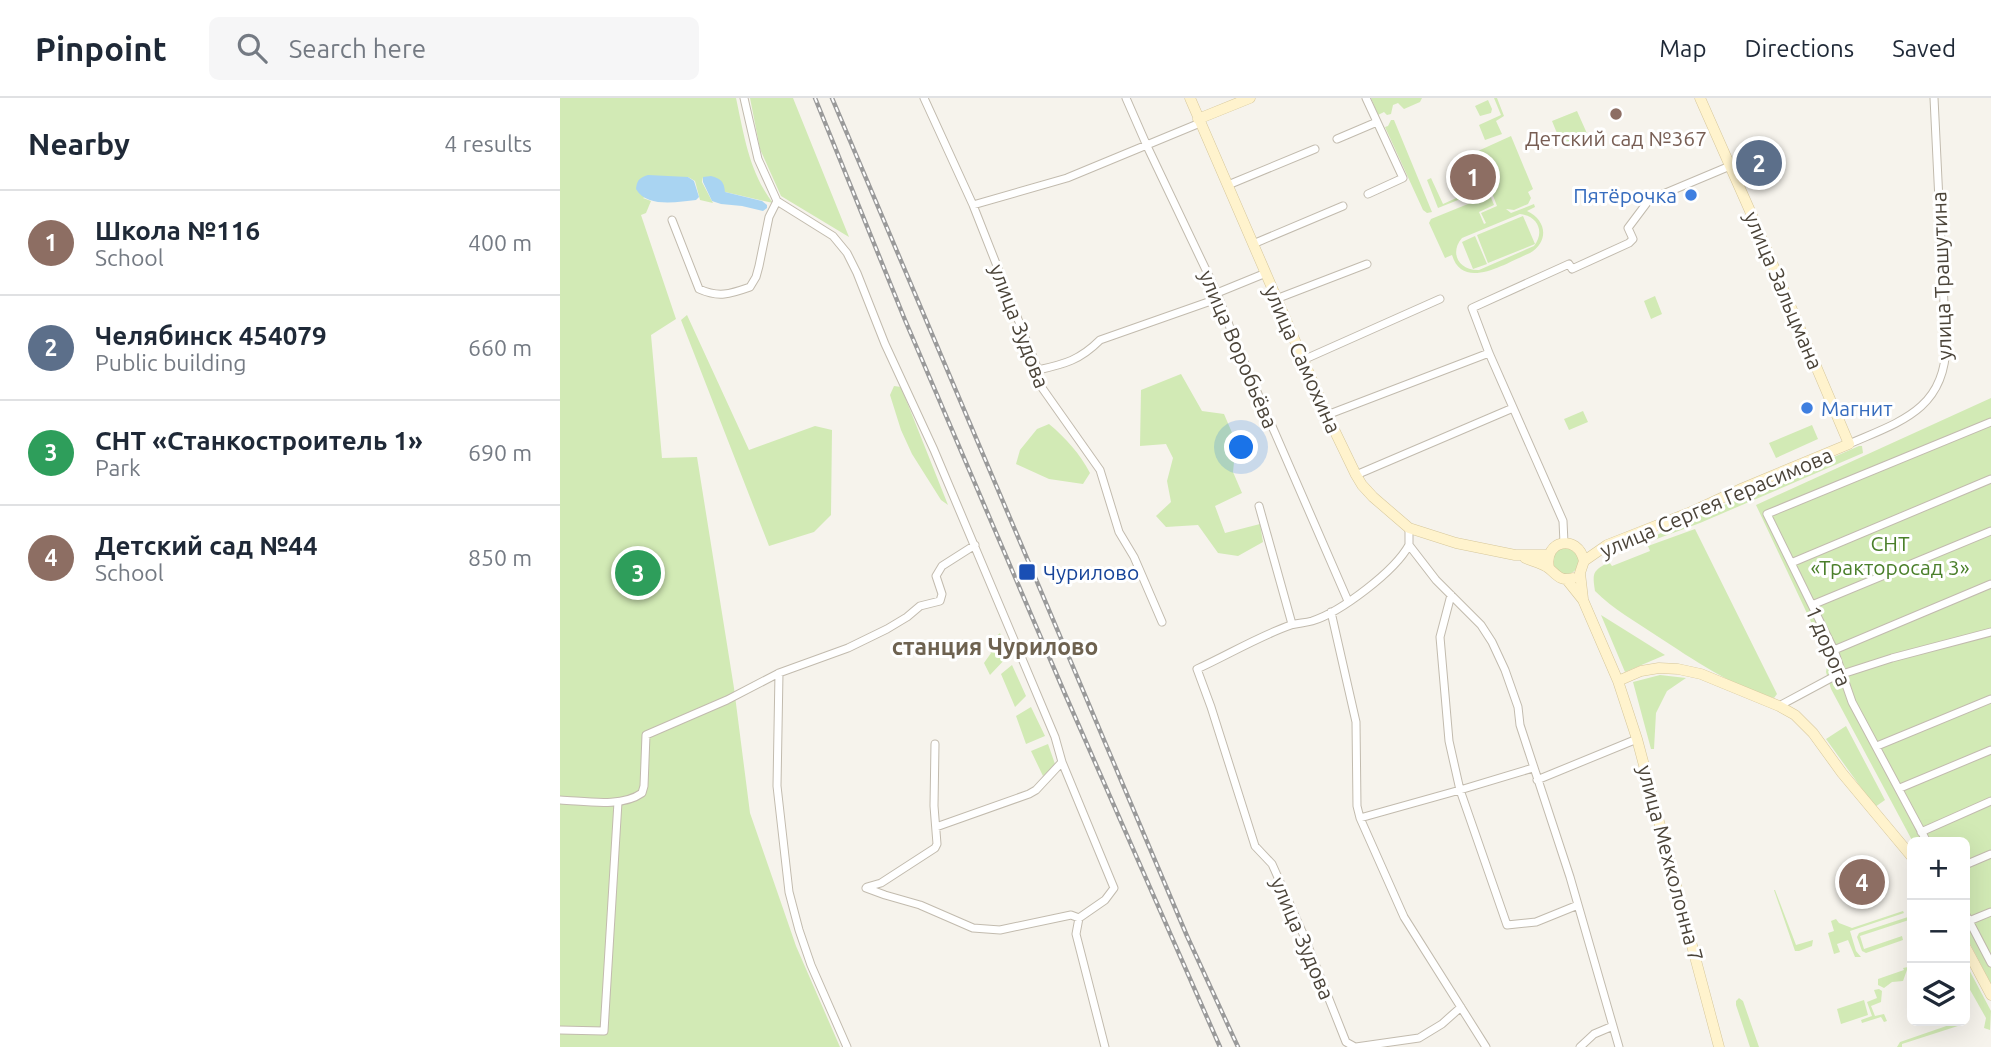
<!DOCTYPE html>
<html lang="en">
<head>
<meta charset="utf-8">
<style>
  body { margin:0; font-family:Ubuntu,sans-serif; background:#f6f6f7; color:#1f2937 }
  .controls { position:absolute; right:21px; bottom:21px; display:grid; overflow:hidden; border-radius:10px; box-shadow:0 7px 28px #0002 }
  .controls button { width:63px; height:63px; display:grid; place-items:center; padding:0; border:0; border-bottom:2px solid #e0e1e3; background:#fff; color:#1f2937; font:35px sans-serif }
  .you { position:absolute; left:682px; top:350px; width:24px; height:24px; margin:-18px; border:5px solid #fff; border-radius:50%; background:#1a73e8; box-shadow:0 0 0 10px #1a73e833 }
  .badge { display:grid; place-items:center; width:46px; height:46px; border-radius:50%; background:#fc3f1d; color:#fff; font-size:23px; font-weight:700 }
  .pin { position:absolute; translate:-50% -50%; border:4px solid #fff; box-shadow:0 2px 7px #0006 }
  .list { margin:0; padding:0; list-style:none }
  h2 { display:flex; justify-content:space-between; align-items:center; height:91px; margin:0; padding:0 28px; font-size:30px }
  h2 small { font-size:23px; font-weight:400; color:#747a83 }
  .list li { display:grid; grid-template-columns:46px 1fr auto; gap:21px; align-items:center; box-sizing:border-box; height:105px; padding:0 28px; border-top:2px solid #e0e1e3 }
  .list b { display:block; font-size:26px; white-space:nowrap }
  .list p { margin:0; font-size:23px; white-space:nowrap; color:#747a83 }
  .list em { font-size:23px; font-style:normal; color:#747a83 }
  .icon { flex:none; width:38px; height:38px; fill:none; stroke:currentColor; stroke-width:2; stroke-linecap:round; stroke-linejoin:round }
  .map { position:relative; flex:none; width:1431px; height:949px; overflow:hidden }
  header { display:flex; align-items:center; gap:42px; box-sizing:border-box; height:98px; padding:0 35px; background:#fff; border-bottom:2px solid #e0e1e3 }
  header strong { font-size:33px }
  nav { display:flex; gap:38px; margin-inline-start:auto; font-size:24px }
  .search { width:490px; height:63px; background:#f6f6f7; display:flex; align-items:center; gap:18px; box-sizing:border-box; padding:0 24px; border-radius:10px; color:#747a83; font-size:26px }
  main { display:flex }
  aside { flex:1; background:#fff }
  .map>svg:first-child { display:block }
</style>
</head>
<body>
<header>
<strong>Pinpoint</strong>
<div class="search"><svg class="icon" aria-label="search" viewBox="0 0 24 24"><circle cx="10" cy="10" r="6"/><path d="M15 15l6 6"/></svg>Search here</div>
<nav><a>Map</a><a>Directions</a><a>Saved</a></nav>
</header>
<main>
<aside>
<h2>Nearby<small>4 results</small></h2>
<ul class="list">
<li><span class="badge" style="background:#8d6e63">1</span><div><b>Школа №116</b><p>School</p></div><em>400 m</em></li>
<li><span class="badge" style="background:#5c6f8a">2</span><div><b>Челябинск 454079</b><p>Public building</p></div><em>660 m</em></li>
<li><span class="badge" style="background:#2e9e5b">3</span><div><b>СНТ «Станкостроитель 1»</b><p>Park</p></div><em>690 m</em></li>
<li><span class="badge" style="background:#8d6e63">4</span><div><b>Детский сад №44</b><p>School</p></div><em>850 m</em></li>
</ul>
</aside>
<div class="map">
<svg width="1431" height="949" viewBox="0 0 1431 949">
  <rect width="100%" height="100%" fill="#f6f3ec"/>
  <path fill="#d2eab5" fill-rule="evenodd" d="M0,0H176C184,37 189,74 213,105L165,94L143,79L142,84L153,105L140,102L135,83L128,79L83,100L91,103L86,115L81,117L116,221L91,237L102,360L137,359L174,590L190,715L236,848L280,949H0Z
    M190,0H233L289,139L221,98L200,51Z
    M811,0H862L860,4L844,11L838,5L833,7L831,16L827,17L824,14L818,17Z
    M934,0H937L944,18L936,23L942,36L925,42L919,27L941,17Z
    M928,2L932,11L931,15L920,18L915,8Z
    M1017,13L1029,40L1003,50L992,23Z
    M831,22H834L872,114L867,115L863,112L825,29L828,28Z
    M951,38L973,91L968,94L971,100L968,106L954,112L946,111L951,115L974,106L975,109L967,113C987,122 989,144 970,155C947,164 903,194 892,157L885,160L869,125L871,121L930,97L934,107L919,114L924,126L926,125L921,115L937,108L932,95L934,94L918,57V53ZM960,116C978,118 985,134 974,148L919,172C899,173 889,155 902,140Z
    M913,68H914L923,92L878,110L867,82L871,80L883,106L921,89Z
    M963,118L975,146L928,165L917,137Z
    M915,138L927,166L913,171L902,144Z
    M1095,198L1102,216L1091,221L1084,203Z
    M127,217L189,352L255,328L272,332L271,417L254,434L209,448L121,222Z
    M621,276L642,313L664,316L676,344L673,374L682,395L655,408L665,435L700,426L703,444L678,458L658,455L638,427L606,429L596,418L611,404L607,383L613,360L606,346L580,348L581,292Z
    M334,288L341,289L388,407L381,402L352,356L341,332L330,297Z
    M1431,300V886L1405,836V744H1353L1271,591L1266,574L1268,560L1196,407Z
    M1023,313L1028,324L1009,332L1004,321Z
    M489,326C506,340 520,356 530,375L523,386L489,381L456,366L460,352L477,331Z
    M1252,327L1258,341L1216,360L1209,345Z
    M1299,348H1302L1303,355L1140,425L1083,446V444L1107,432Z
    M1135,431L1217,596L1214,600C1171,588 1134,562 1097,538C1076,524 1053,511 1035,493C1032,474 1033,473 1049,464L1052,468L1090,453L1088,448Z
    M993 463a13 13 0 1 1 26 0a13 13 0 1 1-26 0Z
    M1041,517L1105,557L1065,574Z
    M440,535L448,558L430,577L424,565L431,555L427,546Z
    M452,567L466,598L455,609L441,576Z
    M1100,577L1126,580L1107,593L1096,615L1094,651H1091L1073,584Z
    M471,609L485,638L466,646L456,618Z
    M1286,628L1325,702L1315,709L1266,641Z
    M488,646L495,666L483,678L471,653Z
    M1214,792H1215L1236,847L1253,842L1252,848L1239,853H1235Z
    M1343,813L1344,815L1290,833L1296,853L1301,859H1295L1288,842L1277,846L1280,854L1274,856L1268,835L1274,833L1271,823L1276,821L1279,825L1292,830Z
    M1351,818L1352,821L1300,838L1304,851L1342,838L1343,842L1306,855L1302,853L1297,839L1299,835Z
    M1405,864L1431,913L1430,932L1424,930L1426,920L1405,883Z
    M1348,869L1343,883L1332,884L1324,890L1318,887V881L1344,872L1343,870Z
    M1319,891L1322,893L1321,904L1311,908L1315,918L1324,916L1327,923L1324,924L1321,919L1302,925L1301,922L1312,918L1307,904L1317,900L1314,892Z
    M1179,900L1183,903L1199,949H1190L1176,907V903Z
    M1304,902L1308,917L1281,926L1277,911Z
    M1398,924L1401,927L1342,946V949H1337L1340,944Z"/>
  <path fill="#a9d4f2" d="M88,77L128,79L134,83L139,99L136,102C117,104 87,110 76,91C77,82 79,80 88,77Z
    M151,78C161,81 164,83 165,94L202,103L207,107V110L203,113L182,108L161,106L152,103L143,84V79Z"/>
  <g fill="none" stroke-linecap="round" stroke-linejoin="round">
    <g stroke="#c2bbae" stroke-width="9">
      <path id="street" d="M184,0L198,61L217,103L273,138L287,155L297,175L325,246L374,352L495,639L502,664L554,790L545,802L519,820L516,836L545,949
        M364,0L413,107L478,272L480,287L540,372L559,434L574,459L602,524
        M566,0L587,48L657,195L675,243L788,503
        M806,0L843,80L808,96
        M777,41L817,24
        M668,87L755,51
        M413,107L507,80L640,25
        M112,122L139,191C159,200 170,196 190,189L196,179L199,168L209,119L217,103
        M693,146L783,108
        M716,201L807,166
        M743,262L880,201
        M478,272C505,266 520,262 540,242L651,203L657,195L706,175
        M767,317L929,255
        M1289,346C1339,324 1385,312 1386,247L1374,0
        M796,377L953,310
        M699,408L732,526
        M849,430V447L876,482L921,527L932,544L945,572L958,609L960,627L1010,779L1059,949
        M1004,445L1003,423L929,255L912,210L1009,166L1012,171L1069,145L1073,141L1068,130L1089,102L1170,68
        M1231,465L1431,381
        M891,497L880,539L889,643L900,692L947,827L976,824L1018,807
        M1252,507L1431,433
        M771,514L796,624L797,708L800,720L844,819L926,949
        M1274,552L1431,486
        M219,575L217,688L229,794L239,832L251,867L287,949
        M1219,608L1273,579L1332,560L1431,534
        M1317,648L1431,601
        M977,682L1077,641
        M1340,690L1431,652
        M0,702C25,703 61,710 82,695L84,688L86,637L167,602L219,575L288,550L327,531L347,519L360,508L380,503L382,496L376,478L382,468L415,447
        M800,720L900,692L973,670
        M376,729L469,696L476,692L502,664
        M1361,734L1431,703
        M1367,744L1292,604L1274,552L1207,416L1431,324
        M1405,767L1431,756
        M307,789L321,785L375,750L377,746L374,708L375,646
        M306,790L325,797L360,807L413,830L440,832L511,817L519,820
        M1405,815L1431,865
        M1409,823L1431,814
        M0,932L44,933L58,704
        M795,949L786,944L744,838L712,766L695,748L651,609L637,571C668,557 699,538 731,527C738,525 745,525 752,523C781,514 835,473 849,447
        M796,949L859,940L882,926L901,909
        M1020,949L1034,936L1053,928"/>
    </g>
    <g stroke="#d6c79b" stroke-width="11">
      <path id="secondary" d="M630,0L767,317L796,377L802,387L813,399L849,430L896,445L955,457H989
        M638,21L690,0
        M965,460C972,463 981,465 987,469C997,476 999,484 1013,480
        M1024,463L1047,447L1131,414L1183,390L1289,346L1190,113L1140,0
        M989,470C983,442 1018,435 1024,463L1020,475L1023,501
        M1007,482L1023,502L1058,583L1077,641L1159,949
        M1058,583L1081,573L1099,570L1118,571L1141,576L1219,608L1235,617L1253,635L1282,675L1352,759
        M1405,848L1431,897"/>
    </g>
    <use href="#street" stroke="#fff" stroke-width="7"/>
    <use href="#secondary" stroke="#fff3cd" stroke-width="10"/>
    <g stroke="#9a9a9a" stroke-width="4.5">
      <path id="rail" d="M255,0L345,222L505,596L660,949
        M272,0L627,838L678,949"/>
    </g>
    <use href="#rail" stroke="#fff" stroke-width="2" stroke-dasharray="5" stroke-linecap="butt"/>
  </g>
  <circle fill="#8d6e63" stroke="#fff" stroke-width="2.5" cx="1056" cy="16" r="7"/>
  <g fill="#3f7fe0" stroke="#fff" stroke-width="2.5">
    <circle cx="1131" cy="97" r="7"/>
    <circle cx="1247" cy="310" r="7"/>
  </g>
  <rect fill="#1a4fb4" stroke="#fff" stroke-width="2.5" x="458" y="465" width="18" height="18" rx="3.5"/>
  <g text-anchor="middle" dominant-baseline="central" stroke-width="6" stroke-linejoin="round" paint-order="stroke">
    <g font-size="21" fill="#785e54" stroke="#fff">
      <text x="1056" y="40">Детский сад №367</text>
    </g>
    <g font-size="21" fill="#366cbe" stroke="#fff" text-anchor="end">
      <text x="1117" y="97">Пятёрочка</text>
      <text x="1261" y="310" text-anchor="start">Магнит</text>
    </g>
    <g font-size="21" fill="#4b4439" stroke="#fff">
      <text transform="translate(1381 178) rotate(-92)">улица Трашутина</text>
      <text transform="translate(1224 192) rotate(67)">улица Зальцмана</text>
      <text transform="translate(460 228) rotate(69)">улица Зудова</text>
      <text transform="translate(679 251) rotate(67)">улица Воробьёва</text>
      <text transform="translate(743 261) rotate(66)">улица Самохина</text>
      <text transform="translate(1156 404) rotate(-23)">улица Сергея Герасимова</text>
      <text transform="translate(1269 548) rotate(67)">1 дорога</text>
      <text transform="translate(1111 765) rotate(75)">улица Мехколонна 7</text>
      <text transform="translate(743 840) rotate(67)">улица Зудова</text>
    </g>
    <g font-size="21" fill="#4a7f2a" stroke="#fff">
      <text x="1330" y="445">СНТ<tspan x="1330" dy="24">«Тракторосад 3»</tspan></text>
    </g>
    <g font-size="21" fill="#164399" stroke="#fff" text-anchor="start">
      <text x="483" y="474">Чурилово</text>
    </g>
    <g font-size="23" font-weight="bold" fill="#6e6250" stroke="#fff">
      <text x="435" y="548">станция Чурилово</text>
    </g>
  </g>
</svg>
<div class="controls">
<button>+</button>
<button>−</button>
<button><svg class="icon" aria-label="layers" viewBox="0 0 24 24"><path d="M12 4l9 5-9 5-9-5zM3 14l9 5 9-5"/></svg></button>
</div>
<div class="you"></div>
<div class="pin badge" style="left:913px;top:79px;background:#8d6e63">1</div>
<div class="pin badge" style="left:1199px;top:65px;background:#5c6f8a">2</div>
<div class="pin badge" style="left:78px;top:475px;background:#2e9e5b">3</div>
<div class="pin badge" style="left:1302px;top:784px;background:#8d6e63">4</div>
</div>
</main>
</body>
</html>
